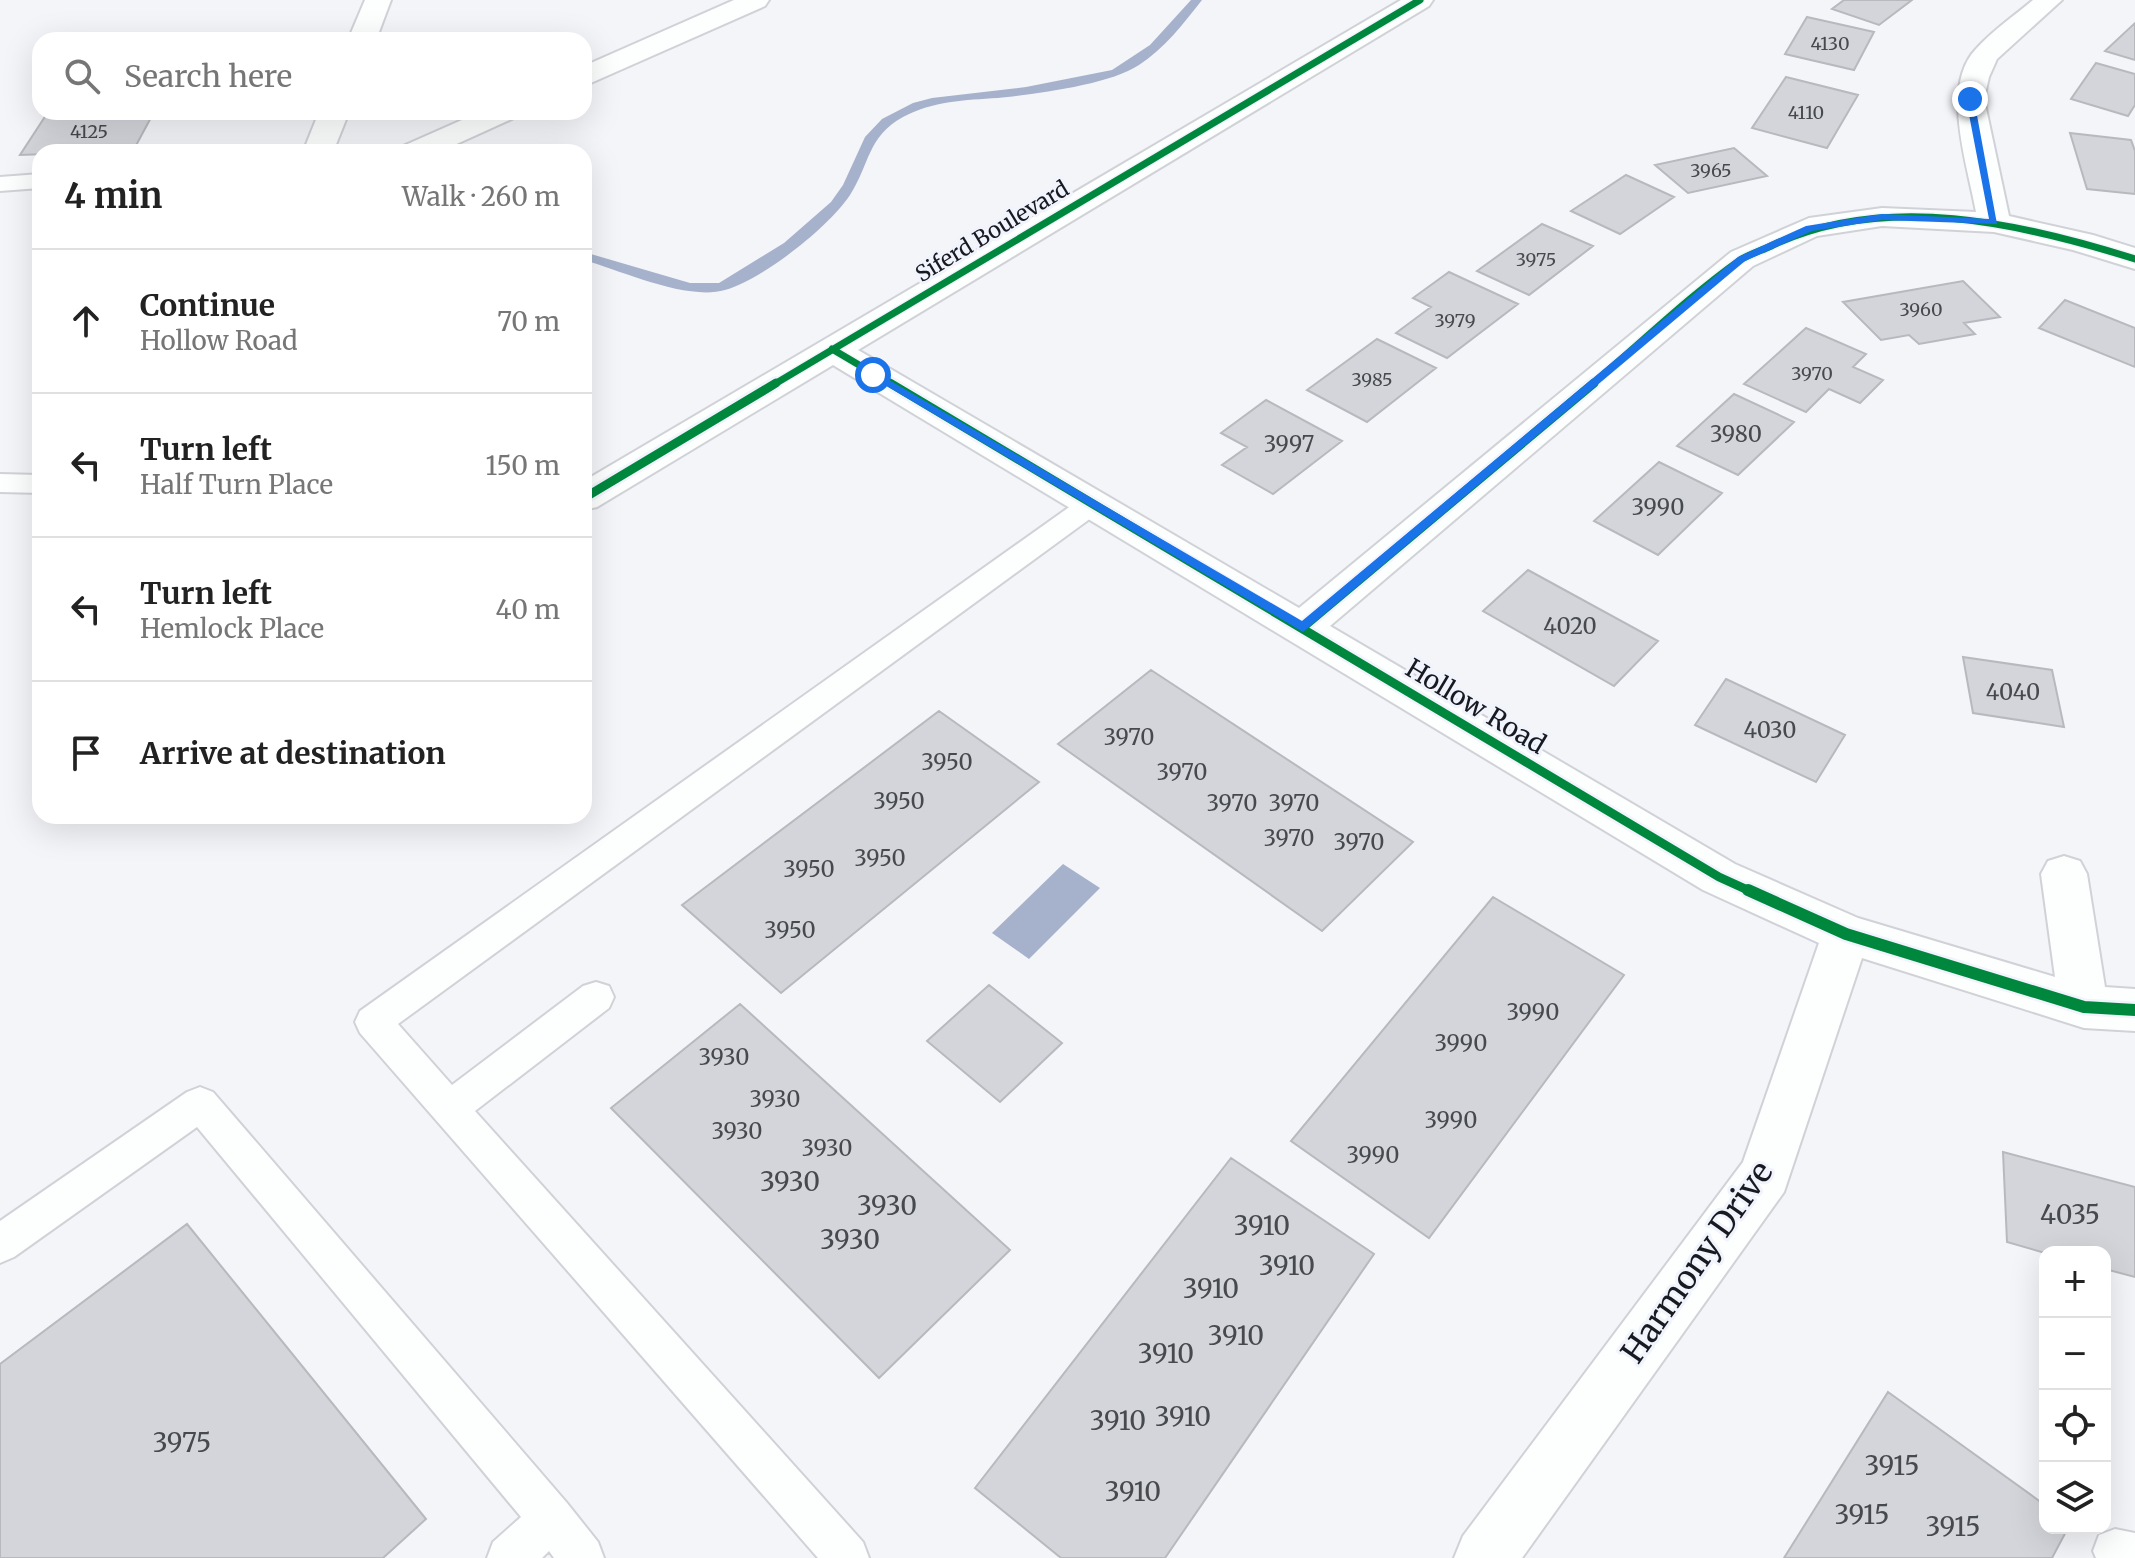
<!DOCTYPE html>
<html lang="en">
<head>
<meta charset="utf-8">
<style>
  body { margin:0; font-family:Merriweather,serif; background:#f6f6f6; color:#222 }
  .controls { position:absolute; right:24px; bottom:24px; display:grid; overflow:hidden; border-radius:16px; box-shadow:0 8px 32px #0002 }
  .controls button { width:72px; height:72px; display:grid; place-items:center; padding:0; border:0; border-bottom:2px solid #e0e0e0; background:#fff; color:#222; font:40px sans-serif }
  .stop { position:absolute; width:24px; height:24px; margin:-18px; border:6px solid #1a73e8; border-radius:50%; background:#fff }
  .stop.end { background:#1a73e8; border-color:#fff; box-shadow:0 2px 8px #0008 }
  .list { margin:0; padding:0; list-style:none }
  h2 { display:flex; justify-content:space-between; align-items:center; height:104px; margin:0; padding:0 32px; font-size:34px }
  h2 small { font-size:26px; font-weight:400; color:#767676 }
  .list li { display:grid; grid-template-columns:52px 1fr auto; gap:24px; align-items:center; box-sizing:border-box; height:144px; padding:0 32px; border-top:2px solid #e0e0e0 }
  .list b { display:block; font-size:30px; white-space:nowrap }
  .list p { margin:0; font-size:26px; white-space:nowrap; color:#767676 }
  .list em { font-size:26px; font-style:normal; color:#767676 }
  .icon { flex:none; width:44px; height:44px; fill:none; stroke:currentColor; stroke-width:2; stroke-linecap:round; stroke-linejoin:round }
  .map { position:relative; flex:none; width:2135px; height:1558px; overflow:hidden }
  .search { position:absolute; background:#fff; box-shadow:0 8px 32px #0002; left:32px; top:32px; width:560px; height:88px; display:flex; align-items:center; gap:20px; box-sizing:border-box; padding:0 28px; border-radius:24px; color:#767676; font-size:30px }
  .panel { position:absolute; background:#fff; box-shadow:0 8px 32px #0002; left:32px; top:144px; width:560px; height:680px; border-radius:24px }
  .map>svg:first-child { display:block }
</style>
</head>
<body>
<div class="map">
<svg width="2135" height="1558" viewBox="0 0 2135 1558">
  <rect width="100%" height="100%" fill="#f4f5f9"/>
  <path fill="#a6b2cc" d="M1063,864L1100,888L1029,959L992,933Z"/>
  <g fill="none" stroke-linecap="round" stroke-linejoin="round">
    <path fill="#a6b2cc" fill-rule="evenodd" d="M1191,0H1202C1184,23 1164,49 1139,65C1109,85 1035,94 998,98C965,100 933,101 903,117C867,137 870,164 850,195C828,228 763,279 725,290C687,301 622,271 584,260V252L690,283H719L784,243L831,202L843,185L865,137L882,119L913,103L932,98L1026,87L1112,70L1150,45Z"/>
  </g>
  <path fill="#d3d5da" stroke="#b7b9be" stroke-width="2" d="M1844,0H1912L1879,25L1832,9Z
    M1807,17L1874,32L1854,70L1785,54Z
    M2135,23V60L2105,51Z
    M2096,63L2135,74V105L2128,116L2071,99Z
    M1786,77L1858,95L1827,148L1752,128Z
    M48,112H154L133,151L20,155Z
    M2070,133L2131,140L2135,151V194L2087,189Z
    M1734,148L1767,176L1688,193L1655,165Z
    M1626,175L1674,197L1620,234L1571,211Z
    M1542,224L1593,246L1529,295L1477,271Z
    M1449,272L1518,304L1447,358L1396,333L1431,307L1413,298Z
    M1963,281L2000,317L1964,323L1975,334L1919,344L1909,335L1881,340L1843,302Z
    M2065,300L2135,328V367L2039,328Z
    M1806,328L1866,354L1853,367L1883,380L1860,403L1829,389L1806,412L1744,384Z
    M1377,339L1436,368L1367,422L1307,390Z
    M1734,394L1794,422L1738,475L1677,446Z
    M1266,400L1342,441L1273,494L1222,465L1247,447L1221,433Z
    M1659,462L1722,493L1658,555L1594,521Z
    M1528,570L1658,641L1614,686L1483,611Z
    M1963,657L2052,670L2064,727L1973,713Z
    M1151,670L1413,842L1322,931L1058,744Z
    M1726,679L1845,735L1816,782L1695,725Z
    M939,711L1039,782L781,993L682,905Z
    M1493,897L1624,975L1429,1238L1291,1141Z
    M989,985L1062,1043L1000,1102L927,1041Z
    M740,1004L1010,1250L879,1378L611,1108Z
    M2003,1152L2135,1187V1277L2105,1269V1252L2045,1253L2007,1242Z
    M1231,1158L1374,1254L1165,1558H1061L975,1488Z
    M187,1224L426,1519L383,1558H0V1364Z
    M1888,1392L2045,1505V1528H2068L2052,1558H1784Z"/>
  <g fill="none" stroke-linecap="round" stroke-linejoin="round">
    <g stroke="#d0d2d7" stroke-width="4">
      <path id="service" d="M40,174V188L0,191V177Z
        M0,474L40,475V493L0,492Z
        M1092,495L1102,498L1106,504L1102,510L398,1024L452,1085L583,986L596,982L609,986L614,997L609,1008L475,1111L863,1542L869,1558H818L360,1033L355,1022L360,1011L1082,498Z
        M200,1087L213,1092L567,1503L598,1542L604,1558H554L549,1551L542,1558H487L493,1542L521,1517L197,1127L14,1257L0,1263V1221L187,1092Z
        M2115,1529L2135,1533V1558H2096L2093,1551L2099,1535Z"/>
    </g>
    <g stroke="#d0d2d7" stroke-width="4">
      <path id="minor" d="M365,0H391L376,40H348Z
        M734,0H769L765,6L584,86V66Z
        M1401,0H1433L1429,6L858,350L1299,608L1731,252L1809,218L1882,208L1976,212C1968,166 1940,87 1976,49C1992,31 2014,16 2033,0H2062L1997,59L1989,77L1984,99L2009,216L2093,235L2135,248V269L2073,250L1994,232L1882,226L1817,236L1753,266L1330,626L1735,864L1858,918L2055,977L2041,874L2048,861L2064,856L2080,861L2087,874L2105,987L2135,989V1031L2084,1028L1862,958L1784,1192L1522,1558H1454L1463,1536L1743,1162L1819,943L1703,890L833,365L597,507L584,510V481Z
        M319,112H349L333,152H303Z
        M480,112H519L514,118L439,152H399L403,146Z"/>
    </g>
    <use href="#service" fill="#fdfefe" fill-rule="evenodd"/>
    <use href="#minor" fill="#fdfefe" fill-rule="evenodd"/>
    <g stroke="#f1f4fc" stroke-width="10">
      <path id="cycleway-far2" d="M832,349L893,385
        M773,385L1420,0
        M1591,385C1639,345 1689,296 1740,260C1750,254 1763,250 1773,245C1886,192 2021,223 2135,259"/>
    </g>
    <g stroke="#f1f4fc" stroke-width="14">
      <path id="cycleway-far1" d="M890,383L1719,877L1752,892
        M584,498L776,383
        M1303,627L1594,383"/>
    </g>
    <g stroke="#f1f4fc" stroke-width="17">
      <path id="cycleway" d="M1748,890L1846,934L2084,1007L2135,1010"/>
    </g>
    <use href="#cycleway-far2" stroke="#00873e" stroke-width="7"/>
    <use href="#cycleway-far1" stroke="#00873e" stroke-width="9"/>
    <use href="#cycleway" stroke="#00873e" stroke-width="12"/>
  </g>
  <path fill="#1a73e8" d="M1970,97L1974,99L1997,224L1882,220L1812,231L1745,261L1303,632L868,375L877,373L1302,621L1738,257L1806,226L1882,214L1989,219L1966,99Z"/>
  <g text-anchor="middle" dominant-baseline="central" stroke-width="6" stroke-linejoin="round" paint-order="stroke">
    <g font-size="18" fill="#46494e">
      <text x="1830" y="43">4130</text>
      <text x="1806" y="112">4110</text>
      <text x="89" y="131">4125</text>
      <text x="1711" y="170">3965</text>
      <text x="1536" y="259">3975</text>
      <text x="1921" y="309">3960</text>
      <text x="1455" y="320">3979</text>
      <text x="1812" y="373">3970</text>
      <text x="1372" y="379">3985</text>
    </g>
    <g font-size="22" fill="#171a20" stroke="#f1f4fc">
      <text transform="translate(992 231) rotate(-31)">Siferd Boulevard</text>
    </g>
    <g font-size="22" fill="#46494e">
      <text x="1736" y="434">3980</text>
      <text x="1289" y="444">3997</text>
      <text x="1658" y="507">3990</text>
      <text x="1570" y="626">4020</text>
      <text x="2013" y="692">4040</text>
      <text x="1770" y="730">4030</text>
      <text x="1129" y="737">3970</text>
      <text x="947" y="762">3950</text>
      <text x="1182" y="772">3970</text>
      <text x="899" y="801">3950</text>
      <text x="1232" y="803">3970</text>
      <text x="1294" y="803">3970</text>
      <text x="1289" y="838">3970</text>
      <text x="1359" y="842">3970</text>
      <text x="880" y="858">3950</text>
      <text x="809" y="869">3950</text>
      <text x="790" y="930">3950</text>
      <text x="1533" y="1012">3990</text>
      <text x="1461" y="1043">3990</text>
      <text x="724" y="1057">3930</text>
      <text x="775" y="1099">3930</text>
      <text x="1451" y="1120">3990</text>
      <text x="737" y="1131">3930</text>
      <text x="827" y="1148">3930</text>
      <text x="1373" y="1155">3990</text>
    </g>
    <g font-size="26" fill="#171a20" stroke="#f1f4fc">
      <text transform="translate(1476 706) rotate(31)">Hollow Road</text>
    </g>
    <g font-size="26" fill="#46494e">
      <text x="790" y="1181">3930</text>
      <text x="887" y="1205">3930</text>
      <text x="2070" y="1214">4035</text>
      <text x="1262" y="1225">3910</text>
      <text x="850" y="1239">3930</text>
      <text x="1287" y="1265">3910</text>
      <text x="1211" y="1288">3910</text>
      <text x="1236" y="1335">3910</text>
      <text x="1166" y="1353">3910</text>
      <text x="1183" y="1416">3910</text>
      <text x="1118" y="1420">3910</text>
      <text x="182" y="1442">3975</text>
      <text x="1892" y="1465">3915</text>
      <text x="1133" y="1491">3910</text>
      <text x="1862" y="1514">3915</text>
      <text x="1953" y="1526">3915</text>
    </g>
    <g font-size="32" fill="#171a20" stroke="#f1f4fc">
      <text transform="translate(1697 1262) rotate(-55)">Harmony Drive</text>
    </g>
  </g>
</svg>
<div class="controls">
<button>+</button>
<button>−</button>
<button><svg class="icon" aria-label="locate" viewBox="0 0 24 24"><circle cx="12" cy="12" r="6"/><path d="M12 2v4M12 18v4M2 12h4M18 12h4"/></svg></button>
<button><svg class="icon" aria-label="layers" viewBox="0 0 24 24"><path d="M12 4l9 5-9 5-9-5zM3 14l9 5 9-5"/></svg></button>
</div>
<div class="stop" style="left:873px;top:375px"></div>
<div class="stop end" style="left:1970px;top:99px"></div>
<div class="search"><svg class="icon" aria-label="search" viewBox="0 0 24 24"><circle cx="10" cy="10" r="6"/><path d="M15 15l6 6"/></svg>Search here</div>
<section class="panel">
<h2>4 min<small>Walk · 260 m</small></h2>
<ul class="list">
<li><svg class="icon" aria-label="ahead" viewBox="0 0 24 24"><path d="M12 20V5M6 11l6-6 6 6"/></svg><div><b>Continue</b><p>Hollow Road</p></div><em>70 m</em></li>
<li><svg class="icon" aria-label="left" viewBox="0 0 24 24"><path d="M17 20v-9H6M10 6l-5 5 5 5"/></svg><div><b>Turn left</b><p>Half Turn Place</p></div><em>150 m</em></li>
<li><svg class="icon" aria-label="left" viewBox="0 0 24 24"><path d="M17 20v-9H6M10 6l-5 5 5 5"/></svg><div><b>Turn left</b><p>Hemlock Place</p></div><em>40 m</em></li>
<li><svg class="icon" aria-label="arrive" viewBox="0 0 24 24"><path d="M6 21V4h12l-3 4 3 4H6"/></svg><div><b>Arrive at destination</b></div></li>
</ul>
</section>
</div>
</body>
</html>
